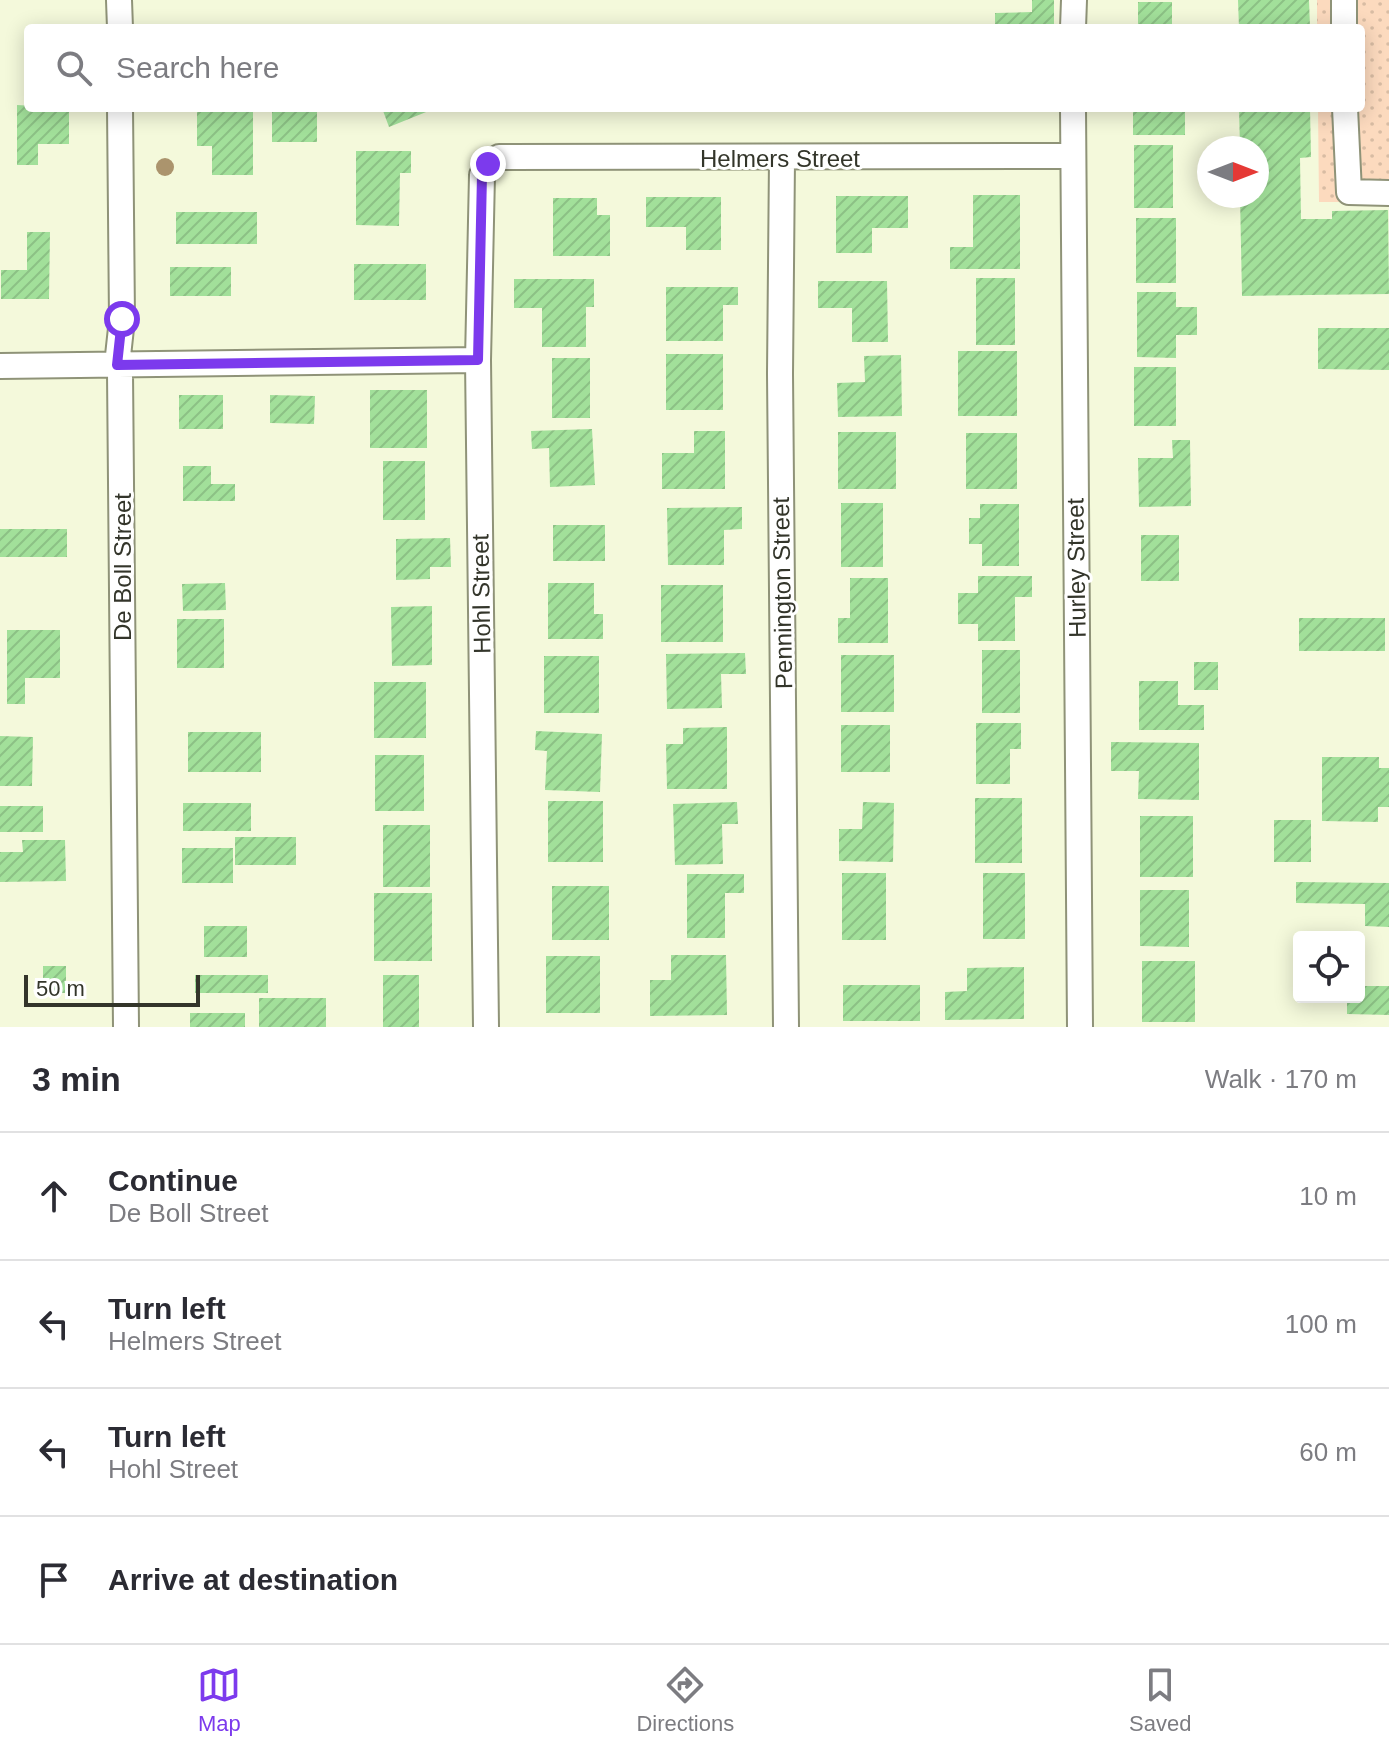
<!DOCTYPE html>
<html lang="en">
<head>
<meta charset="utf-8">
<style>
  body { margin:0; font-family:Arial,sans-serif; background:#f2f2f3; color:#2b2b33 }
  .controls { position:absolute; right:24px; bottom:24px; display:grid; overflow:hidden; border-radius:8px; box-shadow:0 4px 20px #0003 }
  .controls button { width:72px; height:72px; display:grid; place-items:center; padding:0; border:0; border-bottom:2px solid #e1e1e2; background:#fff; color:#2b2b33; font:40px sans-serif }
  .compass { position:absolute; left:1197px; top:136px; width:72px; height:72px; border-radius:50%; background:#fff; box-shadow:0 4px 20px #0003; rotate:90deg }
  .scale { position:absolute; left:24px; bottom:20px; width:176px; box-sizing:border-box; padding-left:8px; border:4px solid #33352a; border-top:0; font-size:22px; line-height:28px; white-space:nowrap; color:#33352a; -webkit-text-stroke:6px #fff; paint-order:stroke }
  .stop { position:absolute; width:24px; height:24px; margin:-18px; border:6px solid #7c3aed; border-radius:50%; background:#fff }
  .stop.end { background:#7c3aed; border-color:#fff; box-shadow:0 2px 8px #0008 }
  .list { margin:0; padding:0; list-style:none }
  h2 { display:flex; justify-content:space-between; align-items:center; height:104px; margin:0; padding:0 32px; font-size:34px }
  h2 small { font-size:26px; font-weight:400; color:#7c7c81 }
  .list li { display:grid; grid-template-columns:52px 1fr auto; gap:24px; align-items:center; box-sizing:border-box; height:128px; padding:0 32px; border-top:2px solid #e1e1e2 }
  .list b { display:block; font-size:30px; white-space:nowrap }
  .list p { margin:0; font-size:26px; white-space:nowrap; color:#7c7c81 }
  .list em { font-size:26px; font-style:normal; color:#7c7c81 }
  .icon { flex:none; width:44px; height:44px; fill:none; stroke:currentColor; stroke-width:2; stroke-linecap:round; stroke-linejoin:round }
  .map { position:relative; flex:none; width:1389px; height:1027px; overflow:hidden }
  .search { position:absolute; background:#fff; box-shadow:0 4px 20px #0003; left:24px; right:24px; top:24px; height:88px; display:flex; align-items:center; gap:20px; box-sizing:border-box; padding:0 28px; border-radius:8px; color:#7c7c81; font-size:30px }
  .sheet { height:616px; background:#fff }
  nav { display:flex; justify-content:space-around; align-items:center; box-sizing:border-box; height:112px; border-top:2px solid #e1e1e2; background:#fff; font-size:22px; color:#7c7c81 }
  nav a { display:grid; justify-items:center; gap:4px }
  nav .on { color:#7c3aed }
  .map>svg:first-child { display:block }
</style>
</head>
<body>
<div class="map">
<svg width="1389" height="1027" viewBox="0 0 1389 1027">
  <defs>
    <pattern id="green-dots" width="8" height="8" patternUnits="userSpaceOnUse" patternTransform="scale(2)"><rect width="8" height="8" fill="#fcdabe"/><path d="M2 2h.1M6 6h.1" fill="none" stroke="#d8bca3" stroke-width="1.8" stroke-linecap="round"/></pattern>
    <pattern id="building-hatch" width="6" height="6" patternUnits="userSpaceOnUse" patternTransform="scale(2)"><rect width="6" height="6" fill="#a2e09a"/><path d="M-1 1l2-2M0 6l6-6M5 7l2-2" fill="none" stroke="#8cc185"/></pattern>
  </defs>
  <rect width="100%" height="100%" fill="#f4f9db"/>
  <path fill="url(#green-dots)" d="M1317,0H1389V202H1319L1318,108H1361V28H1317Z"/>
  <path fill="url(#building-hatch)" d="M1032,0H1054V28H971V24H995V13L1032,12Z
    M1238,0H1309L1310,27L1239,28Z
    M1138,2H1172V28H1138Z
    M17,105L69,108V144H38V165H17Z
    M272,108H317V142H272Z
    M382,108H436L389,127Z
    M1133,108H1185V135H1133Z
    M1239,108H1310L1311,157L1300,158L1301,219H1332V211L1388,210L1389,294L1242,296L1240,196H1257V148H1240Z
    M197,110H253V175H212V146H197Z
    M1134,145H1173V208H1134Z
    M356,151H411V173H400L399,226L356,225Z
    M973,195H1020V269H950V247H973Z
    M836,196H908V228H872V253H836Z
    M646,197H721V250H686V227H646Z
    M553,198H597V215H610V256H553Z
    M176,212H257V244H176Z
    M1136,218H1176V283H1136Z
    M27,232H50L49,299H1V270H27Z
    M354,264H426V300H354Z
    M170,267H231V296H170Z
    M976,278H1015V345H976Z
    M514,279H594V307H586V347H542V308H514Z
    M818,281H887L888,342H852V308H818Z
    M666,287H738V305H723V341H666Z
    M1137,292H1176V307H1197V335H1176V358L1137,357Z
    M1318,328H1389V370L1318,369Z
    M958,351H1017V416H958Z
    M666,354H723V410H666Z
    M901,355L902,416L838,417L837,383L865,382L864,356Z
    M552,358H590V418H552Z
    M1134,367H1176V426H1134Z
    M370,390H427V448H370Z
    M179,395H223V429H179Z
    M270,395L315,396L314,424L270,423Z
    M592,429L595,485L550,487L549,448L532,449L531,431Z
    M694,431H725V489H662V453H694Z
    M838,432H896V489H838Z
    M966,433H1017V489H966Z
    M1172,440H1190L1191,506L1139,507L1138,458H1173Z
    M383,461H425V520H383Z
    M183,466H211V484H235V501H183Z
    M841,503H883V567H841Z
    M980,504H1019V566H982V544H969V518H980Z
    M742,507V529L724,530V565H668L667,508Z
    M553,525H605V561H553Z
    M0,529H67V557H0Z
    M1141,535H1179V581H1141Z
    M450,538L451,567H430V579L396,580V539Z
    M978,576H1032V597H1015V641H978V624H958V593H978Z
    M850,578H888V643H838V618H850Z
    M225,583L226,610L183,611L182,584Z
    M548,583H594V614H603V639H548Z
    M661,585H723V642H661Z
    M432,606V665L392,666L391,607Z
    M1299,618H1385V651H1299Z
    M177,619H224V668H177Z
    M7,630H60V678H25V704H7Z
    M982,650H1020V713H982Z
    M745,653L746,674H721L722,708L667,709L666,654Z
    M841,655H894V712H841Z
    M544,656H599V713H544Z
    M1194,662H1218V690H1194Z
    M1139,681H1178V705H1204V730H1139Z
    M374,682H426V738H374Z
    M976,723H1021V749H1010V784H976Z
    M841,725H890V772H841Z
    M727,727V789H667L666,744H683V728Z
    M536,731L602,734L600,792L545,790L547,751L535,750Z
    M188,732H261V772H188Z
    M0,736L33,737L32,786H0Z
    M1111,742L1199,743V800L1138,799L1139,771H1111Z
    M375,755H424V811H375Z
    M1322,757H1379V768H1389V807H1378V822L1322,821Z
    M975,798H1022V863H975Z
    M548,801H603V862H548Z
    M737,802L738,824H722L723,864L675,865L673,804Z
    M863,802L894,803L893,862L839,861V829H862Z
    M183,803H251V831H183Z
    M0,806H43V832H0Z
    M1140,816H1193V877H1140Z
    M1274,820H1311V862H1274Z
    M383,825H430V887H383Z
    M235,837H296V865H235Z
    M22,840H65L66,881L0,882V852H23Z
    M182,848H233V883H182Z
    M842,873H886V940H842Z
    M983,873H1025V939H983Z
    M687,874H744V893H725V938H687Z
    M1296,882L1389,883V927L1365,926V904L1296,903Z
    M552,886H609V940H552Z
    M1140,890H1189V947L1140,946Z
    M374,893H432V961H374Z
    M204,926H247V957H204Z
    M671,955H726L727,1015L650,1016V980H671Z
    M546,956H600V1013H546Z
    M1142,961H1195V1022H1142Z
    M43,966H66V993H43Z
    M1024,967V1019L945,1020V992L967,991V968Z
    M195,975H268V993H195Z
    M383,975H419V1027H383Z
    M843,985H920V1021H843Z
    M1359,986H1389V1015L1347,1014V997H1359Z
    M259,998H326V1027H259Z
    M190,1013H245V1027H190Z"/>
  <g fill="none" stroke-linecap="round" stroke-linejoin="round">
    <g stroke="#8f9378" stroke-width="28">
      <path id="minor" d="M119,0L120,28
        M1344,0V28
        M1073,28L1074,0
        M120,108L122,319L117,365L120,373L126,1027
        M1073,108L1080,1027
        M1345,108L1349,192L1389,193
        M782,159L780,374L786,1027
        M0,366L478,360
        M486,1027L478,360L482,175L488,164L499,157L1073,156"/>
    </g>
    <use href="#minor" stroke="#fff" stroke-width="24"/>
  </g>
  <circle fill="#ab946d" cx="165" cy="167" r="9"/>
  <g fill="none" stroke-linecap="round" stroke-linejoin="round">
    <path stroke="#7c3aed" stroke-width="10" d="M122,319L117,365L478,360L482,175L488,164"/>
  </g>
  <g text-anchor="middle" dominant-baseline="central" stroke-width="6" stroke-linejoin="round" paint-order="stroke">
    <g font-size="24" fill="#33352a" stroke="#fff">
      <text x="780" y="158">Helmers Street</text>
      <text transform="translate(122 567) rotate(-90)">De Boll Street</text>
      <text transform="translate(1076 568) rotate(-91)">Hurley Street</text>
      <text transform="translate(782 593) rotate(-91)">Pennington Street</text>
      <text transform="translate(481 594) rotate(-91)">Hohl Street</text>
    </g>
  </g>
</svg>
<div class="controls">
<button><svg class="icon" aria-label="locate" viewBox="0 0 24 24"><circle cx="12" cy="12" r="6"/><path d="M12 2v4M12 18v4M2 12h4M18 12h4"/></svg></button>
</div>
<svg class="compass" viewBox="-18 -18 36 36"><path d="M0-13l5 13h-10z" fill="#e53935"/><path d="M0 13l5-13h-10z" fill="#7c7c81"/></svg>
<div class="scale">50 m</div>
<div class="stop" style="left:122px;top:319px"></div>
<div class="stop end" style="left:488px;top:164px"></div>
<div class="search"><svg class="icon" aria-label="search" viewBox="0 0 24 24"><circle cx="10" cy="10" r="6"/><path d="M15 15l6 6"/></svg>Search here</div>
</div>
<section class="sheet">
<h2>3 min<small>Walk · 170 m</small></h2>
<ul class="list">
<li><svg class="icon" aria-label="ahead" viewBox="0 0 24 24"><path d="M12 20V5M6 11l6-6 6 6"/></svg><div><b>Continue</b><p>De Boll Street</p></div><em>10 m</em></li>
<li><svg class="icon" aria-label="left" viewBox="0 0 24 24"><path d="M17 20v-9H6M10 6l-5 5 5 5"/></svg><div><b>Turn left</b><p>Helmers Street</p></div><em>100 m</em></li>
<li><svg class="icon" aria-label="left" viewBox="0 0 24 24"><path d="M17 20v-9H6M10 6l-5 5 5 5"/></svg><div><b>Turn left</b><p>Hohl Street</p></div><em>60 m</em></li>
<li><svg class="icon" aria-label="arrive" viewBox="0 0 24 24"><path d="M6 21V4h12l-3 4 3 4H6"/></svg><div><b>Arrive at destination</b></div></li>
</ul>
</section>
<nav>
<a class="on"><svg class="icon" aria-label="map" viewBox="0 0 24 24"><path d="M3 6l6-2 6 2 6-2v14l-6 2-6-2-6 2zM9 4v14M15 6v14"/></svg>Map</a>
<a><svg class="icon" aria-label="directions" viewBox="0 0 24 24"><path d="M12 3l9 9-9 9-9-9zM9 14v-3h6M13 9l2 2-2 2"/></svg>Directions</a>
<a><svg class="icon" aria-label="saved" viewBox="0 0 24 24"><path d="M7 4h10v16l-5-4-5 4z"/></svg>Saved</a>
</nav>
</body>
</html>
